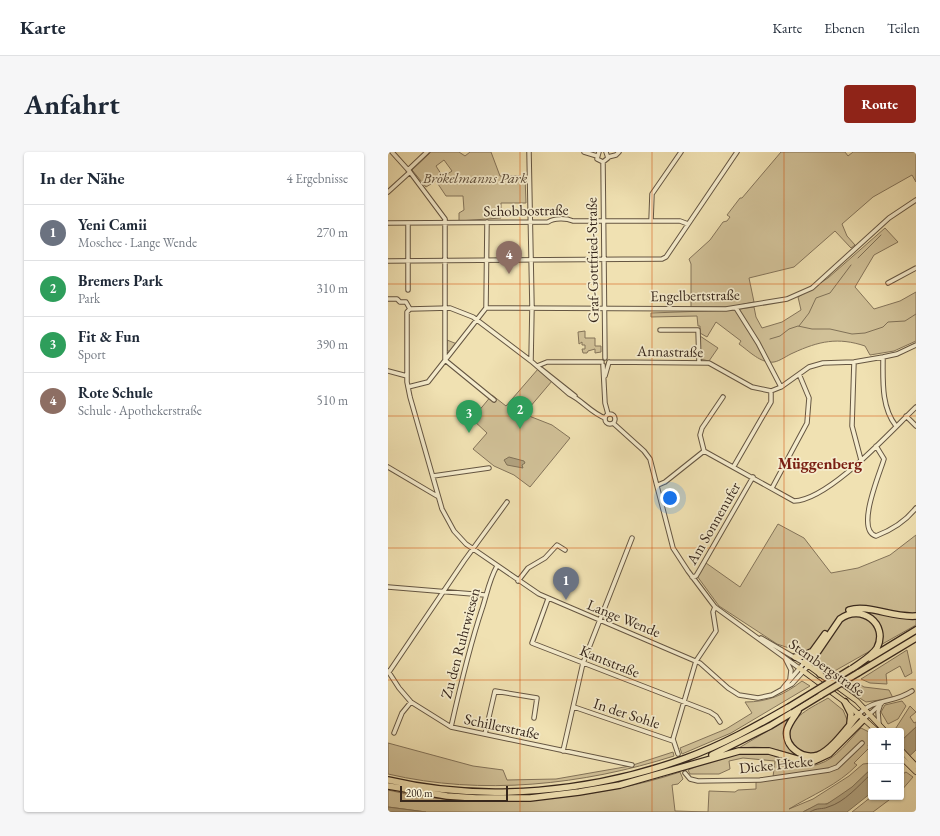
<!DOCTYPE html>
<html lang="de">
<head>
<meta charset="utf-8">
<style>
  body { margin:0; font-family:"EB Garamond",serif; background:#f6f6f7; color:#1f2937 }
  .controls { position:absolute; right:12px; bottom:12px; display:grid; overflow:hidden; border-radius:4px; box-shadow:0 1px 3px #0004 }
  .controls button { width:36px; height:36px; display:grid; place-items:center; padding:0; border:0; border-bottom:1px solid #e0e1e3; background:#fff; color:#1f2937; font:20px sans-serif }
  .scale { position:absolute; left:12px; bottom:10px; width:108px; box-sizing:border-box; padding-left:4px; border:2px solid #37271c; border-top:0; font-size:11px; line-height:14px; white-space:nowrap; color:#37271c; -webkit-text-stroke:3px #f5eccd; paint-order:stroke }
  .you { position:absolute; left:282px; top:346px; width:14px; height:14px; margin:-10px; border:3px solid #fff; border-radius:50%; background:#1a73e8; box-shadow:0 0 0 6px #1a73e833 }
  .badge { display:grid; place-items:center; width:26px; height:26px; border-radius:50%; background:#8f2418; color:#fff; font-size:13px; font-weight:700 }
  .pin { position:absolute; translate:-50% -33px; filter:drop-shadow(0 1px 2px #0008) }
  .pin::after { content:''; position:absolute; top:21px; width:14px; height:12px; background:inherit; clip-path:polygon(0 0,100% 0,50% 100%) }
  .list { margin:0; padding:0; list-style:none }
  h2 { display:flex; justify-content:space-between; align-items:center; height:52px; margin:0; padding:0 16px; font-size:17px }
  h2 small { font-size:13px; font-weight:400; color:#747a83 }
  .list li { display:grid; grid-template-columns:26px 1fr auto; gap:12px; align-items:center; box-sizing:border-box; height:56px; padding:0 16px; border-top:1px solid #e0e1e3 }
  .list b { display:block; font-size:15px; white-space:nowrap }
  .list p { margin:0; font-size:13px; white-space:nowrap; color:#747a83 }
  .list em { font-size:13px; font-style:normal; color:#747a83 }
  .map { position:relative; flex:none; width:528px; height:660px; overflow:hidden; border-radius:4px }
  header { display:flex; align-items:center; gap:24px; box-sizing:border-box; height:56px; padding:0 20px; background:#fff; border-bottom:1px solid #e0e1e3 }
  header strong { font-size:19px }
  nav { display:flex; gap:22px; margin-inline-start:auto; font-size:14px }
  .intro { display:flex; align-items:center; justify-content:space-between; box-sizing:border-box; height:96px; padding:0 24px }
  h1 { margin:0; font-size:28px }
  .button { padding:10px 18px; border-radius:4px; background:#8f2418; color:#fff; font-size:14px; font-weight:700 }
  main { display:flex; gap:24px; padding:0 24px }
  aside { flex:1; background:#fff; border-radius:4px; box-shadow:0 1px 3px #0004 }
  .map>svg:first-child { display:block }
</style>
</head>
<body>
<header>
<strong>Karte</strong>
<nav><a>Karte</a><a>Ebenen</a><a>Teilen</a></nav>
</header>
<div class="intro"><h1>Anfahrt</h1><a class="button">Route</a></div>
<main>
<aside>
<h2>In der Nähe<small>4 Ergebnisse</small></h2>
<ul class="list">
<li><span class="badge" style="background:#6b7280">1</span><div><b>Yeni Camii</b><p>Moschee · Lange Wende</p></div><em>270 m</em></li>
<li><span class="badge" style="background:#2e9e5b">2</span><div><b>Bremers Park</b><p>Park</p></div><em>310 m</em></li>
<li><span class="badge" style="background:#2e9e5b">3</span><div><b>Fit &amp; Fun</b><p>Sport</p></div><em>390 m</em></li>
<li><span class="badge" style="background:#8d6e63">4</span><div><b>Rote Schule</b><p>Schule · Apothekerstraße</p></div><em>510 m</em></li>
</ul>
</aside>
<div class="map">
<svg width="528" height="660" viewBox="0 0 528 660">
  <rect width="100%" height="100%" fill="#f0e1b2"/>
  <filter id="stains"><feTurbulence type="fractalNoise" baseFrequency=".005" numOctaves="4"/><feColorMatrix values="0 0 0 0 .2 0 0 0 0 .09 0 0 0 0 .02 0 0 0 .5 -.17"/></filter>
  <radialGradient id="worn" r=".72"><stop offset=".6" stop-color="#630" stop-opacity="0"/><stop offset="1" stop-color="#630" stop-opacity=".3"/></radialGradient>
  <path fill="#d1c198" stroke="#84745a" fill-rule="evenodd" d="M43,0H71L77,4L82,0H103L112,24H137L138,51H113V66L71,69V61L76,58L75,44H58L48,29L38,35L24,18ZM56,8L64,19L55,25L48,14Z
    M393,0H457L460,4L465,0H528V30L524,23L485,45L454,72L459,84L467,93L463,96L447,79L406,115L361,126L366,150L342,155H303V112L301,107L322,88L335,70L339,69L342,65L339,63L352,46H354Z
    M497,76L510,90L486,103L467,135L486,157L512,149L528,140V189L506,199L482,203L477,194C450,185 431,189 405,201C400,203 392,209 386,210C373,212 361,199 351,192L353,189L328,170L319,185L312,181V174H310L309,164L263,165V161L345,158L366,155L368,165L374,176L394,170L413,158L410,145L440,126Z
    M197,179V186H207V194H213V200L207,201V197L200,199L199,201H195L194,197H197V193H194V190L191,192L190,180Z
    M312,184L330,196L321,209L312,207Z
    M59,188L69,192L62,200L59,198Z
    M150,217L164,229L136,262L164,273L182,286L142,335L126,323L106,314L85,297L99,281L84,267L104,243L118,254Z
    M390,372L416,386L443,421L470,416L502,403L528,383V473L443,521L429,508L416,501L389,492L331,454L309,424L318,411L352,435Z
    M519,498L524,521L517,525L512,514L498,522L499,532L482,531L473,527Z
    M414,529L422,534L343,581L294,602L292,596L338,577L364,561L357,550C380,550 396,543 414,529Z
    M468,530L476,535L501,538L505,546L478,550L457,537Z
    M440,546L455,558L460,570L441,593L434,598L423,602L410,598L402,586C399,565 425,555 440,546Z
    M514,549L518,554L510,567L500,572L493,560L497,553Z
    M522,554L528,560L522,565L526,571L528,570V575L513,589V579H506Z
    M400,567L396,581L414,605C392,598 372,592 349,597Z
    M473,576L483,581V590L480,593L481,596L466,611L469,613C450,633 424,643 401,657L425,647L461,624L475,612L483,611V617C470,629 456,646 438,652C430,655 423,655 415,660H320L321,639L347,640L350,638L368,637V630L385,625L387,609L355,606L341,609L342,617L331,622H302L300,618C322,609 350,597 375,601C391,603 416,618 431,612C448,607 461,588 473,576Z
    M0,591L85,614L115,618L119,628L168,627L242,614L285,600L286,604C195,633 94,644 0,622Z
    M292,620L295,627L290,632L284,633L287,659L320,660H38L0,655V638C86,659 209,648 292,620Z
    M518,620L525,625L513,639V623Z
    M483,645H505L485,660H464Z"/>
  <path fill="#b1a27f" stroke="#807157" d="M121,305L136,309L137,311L134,313L135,316L119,313L116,308Z
    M528,575V598L513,612V589Z
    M483,617V641L459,660H415L430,652H439L451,644L464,635Z
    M0,655L38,660H0Z"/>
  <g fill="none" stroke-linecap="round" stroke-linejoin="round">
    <path stroke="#74644e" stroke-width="1" d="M422,660C430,655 433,658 440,655C457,650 470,634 483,622"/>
    <path stroke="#807157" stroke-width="1" d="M470,106L493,83
      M411,174L421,161L428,146L442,141L463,113
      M382,187L392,184L401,177L410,174L424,177H442L464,182L477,181L495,175L500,170L517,169L528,162"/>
    <path stroke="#cbbc94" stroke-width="3.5" stroke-dasharray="3.5 2" stroke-linecap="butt" d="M290,602L297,621"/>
    <g stroke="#655642" stroke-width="5.5">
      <path id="minor" d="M4,0L22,20L57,67V208
        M141,0L144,155L143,209
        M196,0L209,4
        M211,0L209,7L215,10L220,6L218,0
        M220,5L228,3L231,0
        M215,10L217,206
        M20,18L39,0
        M0,40L22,20
        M263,69L264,42L293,0
        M0,71L160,70C166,66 178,66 185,69H292L300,72
        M20,71V138
        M0,109L274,107L278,105L349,0
        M500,131L528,116
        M0,147H9L12,150H18L22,157
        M98,156L338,157L399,147L424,136L501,66L528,48
        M348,156L370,191L393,235
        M22,157L19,160V230L22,245L54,357L66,379L78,392L151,442L312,511L340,536L351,543L370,546L384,543L404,532L420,514
        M22,157L62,156L85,165L143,209L181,242C194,248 203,261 217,266
        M272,178H310L311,210
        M495,205C495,228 493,255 508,274
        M57,208L106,248
        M221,210L321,211L364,235L383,239L393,235L421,215L435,211L466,210L495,205L509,202L528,193
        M466,210L464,274L473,308
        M215,213L217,251L220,262
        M149,214L159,210H214
        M153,217L187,244
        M0,219L19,224
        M217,224L221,210
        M20,235L40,230L98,156L99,70
        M217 267a5 5 0 1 1 10 0a5 5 0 1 1-10 0Z
        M518,264L528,274
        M225,271L256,299L262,307L285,396L300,419L327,455L411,516
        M488,294L496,307C492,321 467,378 488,384C504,378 517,370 528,356
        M316,299L312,283L314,276L335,245
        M346,314L383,250V239
        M0,315L49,344
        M45,324L101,316
        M270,333L277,330L316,299L406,349C441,348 502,280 528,255
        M384,336L419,271L421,246L411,222
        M304,425L308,424L311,419L365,325
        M130,429L140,416L157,406L169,393L177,398
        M0,435L97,443
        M160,447L144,491L322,560L328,564L332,570
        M373,486L416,511L395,536
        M397,506L403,518L402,527
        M0,519L11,536L23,550L63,575L244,613
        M1,520L76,409L119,350
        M186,555L285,589
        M471,562C486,546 505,552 524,539
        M476,567L494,551
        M491,572L490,560L492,554
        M63,575C72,535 81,496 94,457C99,442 101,428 109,414
        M6,581L14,561L23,550
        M97,582L107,539L149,546L146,566
        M175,599L195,511L244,386
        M290,602L285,587L308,509L328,479L325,460L327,455
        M297,621L302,627L310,629L372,628L441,618L449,615L474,591"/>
    </g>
    <g stroke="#37271c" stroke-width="6">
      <path id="major" d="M418,512L469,549L497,579
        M411,516L457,550L489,579
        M513,598L528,614
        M513,605L528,620"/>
    </g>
    <g stroke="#37271c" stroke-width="8">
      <path id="highway" d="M461,458C480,452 505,466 528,464
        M407,505L415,504L423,500
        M427,505V512L432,522
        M482,506L528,478
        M416,511L437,482
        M420,514L452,467C473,451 501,472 489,496C484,504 473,510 465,516
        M470,521L528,486
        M457,550L463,562L462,571
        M410,559C406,565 401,571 399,578C396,594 414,608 430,603C444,598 461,573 471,562
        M324,603L382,574L433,543
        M0,628C97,651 205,640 298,606C334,593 368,574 401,555
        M0,634L59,644L88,646H142L191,640L232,633L351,599H381L412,608L426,609L441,602L476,567"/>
    </g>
    <use href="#minor" stroke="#f5eccd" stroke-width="3.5"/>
    <use href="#major" stroke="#f0e1b2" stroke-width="4.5"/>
    <use href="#highway" stroke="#f0e1b2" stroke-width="5.5"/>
    <g stroke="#37271c" stroke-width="8" stroke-linecap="butt">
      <path id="highway-bridge" d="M433,543L470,521
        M401,555L463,517"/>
    </g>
    <use href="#highway-bridge" stroke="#f0e1b2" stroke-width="5.5"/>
  </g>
  <path fill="none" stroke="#d6540e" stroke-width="1" stroke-opacity="0.55" d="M132,0V660M264,0V660M396,0V660M0,132H528M0,264H528M0,396H528M0,528H528"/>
  <g text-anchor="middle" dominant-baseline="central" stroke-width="3.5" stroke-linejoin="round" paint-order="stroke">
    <g font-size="15" font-style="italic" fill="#5e4e3b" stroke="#f5eccd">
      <text x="87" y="25">Brökelmanns Park</text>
    </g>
    <g font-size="15" fill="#37271c" stroke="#f5eccd">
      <text transform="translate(138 58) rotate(-1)">Schobbostraße</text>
      <text transform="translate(204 108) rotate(-91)">Graf-Gottfried-Straße</text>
      <text transform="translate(307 143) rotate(-1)">Engelbertstraße</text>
      <text transform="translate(282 199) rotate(1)">Annastraße</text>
      <text transform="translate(325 371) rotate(-60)">Am Sonnenufer</text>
      <text transform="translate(236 466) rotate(22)">Lange Wende</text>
      <text transform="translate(72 491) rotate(-75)">Zu den Ruhrwiesen</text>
      <text transform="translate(222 509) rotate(22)">Kantstraße</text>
      <text transform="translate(439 515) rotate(35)">Stembergstraße</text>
      <text transform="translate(239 561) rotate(18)">In der Sohle</text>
      <text transform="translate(114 574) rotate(12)">Schillerstraße</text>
      <text transform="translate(388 612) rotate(-6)">Dicke Hecke</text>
    </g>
    <g font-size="16" font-weight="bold" fill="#7a1f14" stroke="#f5eccd">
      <text x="432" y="311">Müggenberg</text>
    </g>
  </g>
  <rect width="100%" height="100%" filter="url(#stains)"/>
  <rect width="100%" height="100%" fill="url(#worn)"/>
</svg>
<div class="controls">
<button>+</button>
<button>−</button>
</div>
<div class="scale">200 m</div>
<div class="you"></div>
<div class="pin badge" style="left:178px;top:448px;background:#6b7280">1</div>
<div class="pin badge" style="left:132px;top:277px;background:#2e9e5b">2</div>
<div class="pin badge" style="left:81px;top:281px;background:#2e9e5b">3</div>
<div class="pin badge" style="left:121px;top:122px;background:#8d6e63">4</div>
</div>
</main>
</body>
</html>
